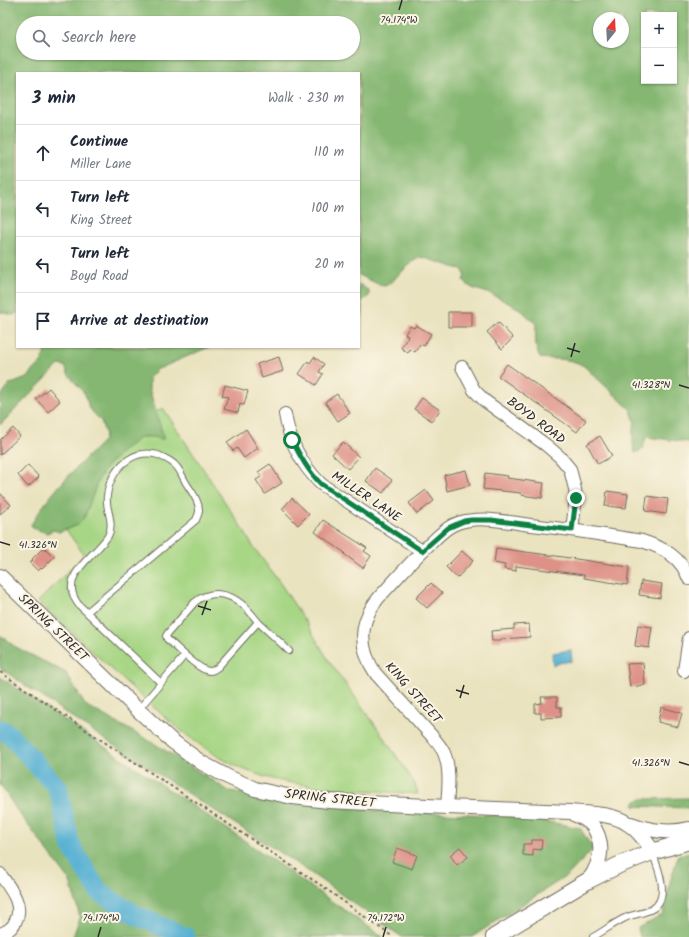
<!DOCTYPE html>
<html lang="en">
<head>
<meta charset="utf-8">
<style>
  body { margin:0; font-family:Kalam,sans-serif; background:#f2f2f3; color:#1f2937 }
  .controls { position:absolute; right:12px; top:12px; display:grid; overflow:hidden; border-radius:0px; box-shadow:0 1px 3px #0004 }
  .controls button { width:36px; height:36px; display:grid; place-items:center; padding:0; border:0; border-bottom:1px solid #e0e1e3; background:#fff; color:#1f2937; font:20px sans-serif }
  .compass { position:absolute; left:593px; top:12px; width:36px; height:36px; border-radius:50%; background:#fff; box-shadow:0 1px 3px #0004; rotate:18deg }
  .stop { position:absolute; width:12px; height:12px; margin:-9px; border:3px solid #0b8043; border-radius:50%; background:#fff }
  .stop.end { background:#0b8043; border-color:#fff; box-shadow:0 1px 4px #0008 }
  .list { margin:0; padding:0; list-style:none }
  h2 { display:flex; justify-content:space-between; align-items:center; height:52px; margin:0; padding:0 16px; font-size:17px }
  h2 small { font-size:13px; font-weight:400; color:#747a83 }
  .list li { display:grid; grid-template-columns:26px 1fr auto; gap:12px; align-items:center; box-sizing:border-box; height:56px; padding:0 16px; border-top:1px solid #e0e1e3 }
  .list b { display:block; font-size:15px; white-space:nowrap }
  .list p { margin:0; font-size:13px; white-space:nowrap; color:#747a83 }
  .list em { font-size:13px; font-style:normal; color:#747a83 }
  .icon { flex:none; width:22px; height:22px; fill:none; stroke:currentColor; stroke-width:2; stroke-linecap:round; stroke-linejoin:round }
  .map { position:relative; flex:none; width:689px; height:937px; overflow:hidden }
  .search { position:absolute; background:#fff; box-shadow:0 1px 3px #0004; left:16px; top:16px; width:344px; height:44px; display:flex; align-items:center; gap:10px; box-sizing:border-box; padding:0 14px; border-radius:22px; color:#747a83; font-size:15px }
  .panel { position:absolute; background:#fff; box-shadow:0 1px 3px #0004; left:16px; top:72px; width:344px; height:276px; border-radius:0px }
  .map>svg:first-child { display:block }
</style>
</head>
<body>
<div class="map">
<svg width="689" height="937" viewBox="0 0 689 937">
  <rect width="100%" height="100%" fill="#fcf5e5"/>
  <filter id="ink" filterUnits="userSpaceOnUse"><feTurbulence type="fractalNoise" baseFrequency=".025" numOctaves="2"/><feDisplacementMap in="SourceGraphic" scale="8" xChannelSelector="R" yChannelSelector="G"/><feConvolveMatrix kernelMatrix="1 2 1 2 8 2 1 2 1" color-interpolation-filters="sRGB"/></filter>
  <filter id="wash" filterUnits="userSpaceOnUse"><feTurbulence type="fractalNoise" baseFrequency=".012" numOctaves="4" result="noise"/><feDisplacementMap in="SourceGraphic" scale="16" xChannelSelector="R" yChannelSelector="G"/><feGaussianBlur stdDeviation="0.9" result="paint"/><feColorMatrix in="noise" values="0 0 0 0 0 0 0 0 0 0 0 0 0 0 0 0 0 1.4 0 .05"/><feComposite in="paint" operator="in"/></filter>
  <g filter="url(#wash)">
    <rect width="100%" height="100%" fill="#eae3c0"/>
    <path fill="#a7d685" stroke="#698058" d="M163,408L244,531L252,545L282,586L307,624L329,661L371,719L406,770L415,784L418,794C389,792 360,790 330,788C307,785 284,783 262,776C209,760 168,720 128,684C98,657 68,629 38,602L84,555L51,508L129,427Z"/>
    <path fill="#85b772" stroke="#58714e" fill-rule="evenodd" d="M0,0H689V442L646,437L643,449L635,453L633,444V428L635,423L631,410L584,366C569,357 556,360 540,358C534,347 536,336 536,324L520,309L491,294L472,288L463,281L465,275L463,270L422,257L415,260L398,275L392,282L385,286L380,285L359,275V73H17V313L13,315L0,312ZM644,15H674V81H644ZM599,18H623V42H599ZM23,23H353V53H23Z
      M359,284L369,291V296L361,302L363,313L360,321H359Z
      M46,347H209L158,369L149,378V388L164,439H162L153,437H141L125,449L106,467L98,481L85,516L78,525L59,532L54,530L47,533L33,528L31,525C48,494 79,465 104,440L105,433L101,421L89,408L85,394L68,374L65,366L59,365L0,425V400L2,395L9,384L14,383L29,377L31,373L42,362Z
      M0,635L14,646L66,673L85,705L155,744L229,791L364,810L517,816L580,828L593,849L568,875L472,937H402L305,869L101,737L0,668Z
      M0,677L232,832L383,937H73L80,917L70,881L16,809L2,787L0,786Z
      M689,798V808L634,806L636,801L643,799Z
      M689,853V937H640L638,928L663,914L670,882L678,856Z"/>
    <path fill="#56b1d3" stroke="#406e7f" d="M571,650L572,661L558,663V664L553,665L552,653Z"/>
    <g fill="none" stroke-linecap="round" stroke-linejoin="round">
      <path stroke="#56b1d3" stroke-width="19" d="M0,729L8,733L58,788L71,846L99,892L138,916L186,937"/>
    </g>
    <g id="blocks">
      <path fill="#de9187" d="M448,312H472V327H448Z
        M498,322L513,338L502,349L487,332Z
        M416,325L431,334L424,346L420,344L415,352L410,349L408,353L401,348L408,336L405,334L410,326L414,328Z
        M279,357L283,371L262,378L257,364Z
        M314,357L324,364L319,372L323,374L316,385L299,374L308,361L310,363Z
        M507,364L586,420L577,432L498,376Z
        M225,385L248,391L244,405L240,404L238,413L224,409L228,397L222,396Z
        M49,388L60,401L48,412L36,399Z
        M337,394L350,413L338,421L325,402Z
        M422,398L440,410L432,421L414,409Z
        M13,428L20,436L0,455V440Z
        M246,429L258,448L244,458L237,448L233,451L227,442Z
        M600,436L612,456L598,464L587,444Z
        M343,442L359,457L348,469L332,454Z
        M270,464L282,483L265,494L256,480L261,477L258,472Z
        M28,465L39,477L28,487L18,475Z
        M375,468L392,480L383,493L366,481Z
        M466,470L470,485L447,491L444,475Z
        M485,473L508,476L507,478L544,483L542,498L521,495V493L483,489Z
        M426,490L434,501L417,514L409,503Z
        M607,491L628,494L626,508L605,506Z
        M0,493L11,505L0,514Z
        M647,496L668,499L666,514L645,511Z
        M292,498L309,514L298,525L282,509Z
        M323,520L367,548L364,551L371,556L363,568L344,554L345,553L315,532Z
        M43,548V549L45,548L54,557L42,569L41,568L38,571L30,563L33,560L32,559Z
        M496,548L563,557L629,567L627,585L584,578V575L516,566V571L504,569L505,565L494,563Z
        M462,551L473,561L457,578L446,567Z
        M641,581L662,584L660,598L639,595Z
        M431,583L442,593L427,608L416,598Z
        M529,624L530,637L501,639V641H492L491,631L514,629V625Z
        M638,625L652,627L649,648L635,646Z
        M643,663L645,685L630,687L627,664Z
        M541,697H557V707H561V717L541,718V713H535V704L542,703Z
        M661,707L682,713L678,727L658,722Z
        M532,840H542L541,850L533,849V856L523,855V844H532Z
        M460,847L468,857L457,865L450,855Z
        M397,848L417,855L412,869L392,862Z"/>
    </g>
  </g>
  <g filter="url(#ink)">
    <use href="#blocks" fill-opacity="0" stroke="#6e6b5f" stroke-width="1"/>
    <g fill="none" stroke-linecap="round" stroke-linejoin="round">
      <g stroke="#6e6b5f" stroke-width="8">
        <path id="service" d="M87,612L196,520C197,517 199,514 199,511C200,501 190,490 185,481C182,476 180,470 176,466C171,460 164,458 158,455C136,449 118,463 110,483C108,489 106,496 107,503C108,514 114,525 108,536C95,557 57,575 78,604L161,683
          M258,622L218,667C215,669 213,671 210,671C199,671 176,646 167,639L166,636L168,633L195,602C210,590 228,592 243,605C249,610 254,617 259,623C269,632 279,641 289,651
          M138,710L185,655
          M593,937C604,931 614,923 625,918C633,914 643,914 652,909C671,898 658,867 652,852"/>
      </g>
      <g stroke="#6e6b5f" stroke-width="14">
        <path id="minor" d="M462,367L474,390L485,401L546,445L560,457L570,469L575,489L576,498L572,530
          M285,414C289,441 302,465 321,484L422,551
          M684,671L689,638
          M447,807C448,791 451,769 444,753C441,746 436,741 431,735L376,674C357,646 359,619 382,594C398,577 414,558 432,542C439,535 445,529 453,525C476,514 507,522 531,525C568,529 605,535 642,541C664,548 681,557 689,579
          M0,874C9,887 24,904 16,920C13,928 8,931 0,934"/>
      </g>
      <g stroke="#6e6b5f" stroke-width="16">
        <path id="tertiary" d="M0,576L138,710L172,741L202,763L228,777L255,789L292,797L329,801L447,807L570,812C588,814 613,813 628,824C633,827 638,832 642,837C646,841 650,846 652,852
          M576,815C581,817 586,819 590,823C594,826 596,831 598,836C604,852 598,867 589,880
          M631,824C650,831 669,834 689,829"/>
      </g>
      <g stroke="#6e6b5f" stroke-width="18">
        <path id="secondary" d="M494,937L589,880L619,865L652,852L689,841"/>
      </g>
      <path stroke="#6e6b5f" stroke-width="2" stroke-dasharray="3 3" stroke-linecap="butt" d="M0,672L77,724L319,884L393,937"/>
      <use href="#service" stroke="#fff" stroke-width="6"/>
      <use href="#minor" stroke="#fff" stroke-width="12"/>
      <use href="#tertiary" stroke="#fff" stroke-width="14"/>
      <use href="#secondary" stroke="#fff" stroke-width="16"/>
    </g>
  </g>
  <g fill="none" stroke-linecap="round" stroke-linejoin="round" filter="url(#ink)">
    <path stroke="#0b8043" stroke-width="5" d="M292,440C300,456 308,471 321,484L422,551L448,528L464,521L471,520H491L572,530L576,498"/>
  </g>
  <path fill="none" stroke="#2b2b2b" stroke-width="1.5" d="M399,10L402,0M567,348L580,352M571,357L575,343M679,385L689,388M0,542L10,545M198,606L211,610M202,615L207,601M456,690L469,694M460,698L464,685M679,762L689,765M98,937L101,927M383,937L386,927"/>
  <g text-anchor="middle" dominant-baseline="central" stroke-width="4" stroke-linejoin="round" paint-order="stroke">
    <g font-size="13" fill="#2b2b2b" stroke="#fcf5e5">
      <text transform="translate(536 421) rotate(37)">BOYD ROAD</text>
      <text transform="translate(366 497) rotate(34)">MILLER LANE</text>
      <text transform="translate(53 628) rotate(44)">SPRING STREET</text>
      <text transform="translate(413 693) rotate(48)">KING STREET</text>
      <text transform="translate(330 799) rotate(6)">SPRING STREET</text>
    </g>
  </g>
  <g font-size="10" text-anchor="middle" fill="#2b2b2b" stroke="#fcf5e5" stroke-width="4" stroke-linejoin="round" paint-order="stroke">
    <text x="399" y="23">74.174°W</text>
    <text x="651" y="388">41.328°N</text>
    <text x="38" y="548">41.326°N</text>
    <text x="651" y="766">41.326°N</text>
    <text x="101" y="921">74.174°W</text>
    <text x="386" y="921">74.172°W</text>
  </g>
</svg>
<div class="controls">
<button>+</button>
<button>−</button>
</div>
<svg class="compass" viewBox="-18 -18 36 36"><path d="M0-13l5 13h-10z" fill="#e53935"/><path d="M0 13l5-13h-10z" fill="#747a83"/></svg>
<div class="stop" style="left:292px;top:440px"></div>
<div class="stop end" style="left:576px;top:498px"></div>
<div class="search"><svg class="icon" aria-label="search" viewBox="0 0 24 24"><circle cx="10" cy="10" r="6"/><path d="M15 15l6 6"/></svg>Search here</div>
<section class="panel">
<h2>3 min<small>Walk · 230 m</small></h2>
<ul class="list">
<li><svg class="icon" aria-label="ahead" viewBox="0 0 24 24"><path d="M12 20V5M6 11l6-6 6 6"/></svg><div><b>Continue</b><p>Miller Lane</p></div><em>110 m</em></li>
<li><svg class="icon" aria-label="left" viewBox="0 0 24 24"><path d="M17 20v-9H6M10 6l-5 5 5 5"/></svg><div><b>Turn left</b><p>King Street</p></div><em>100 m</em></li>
<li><svg class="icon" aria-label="left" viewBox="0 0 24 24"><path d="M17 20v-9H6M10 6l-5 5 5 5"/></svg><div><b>Turn left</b><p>Boyd Road</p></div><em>20 m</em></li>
<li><svg class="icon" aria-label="arrive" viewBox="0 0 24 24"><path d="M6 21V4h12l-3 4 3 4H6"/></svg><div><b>Arrive at destination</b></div></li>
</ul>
</section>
</div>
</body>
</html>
